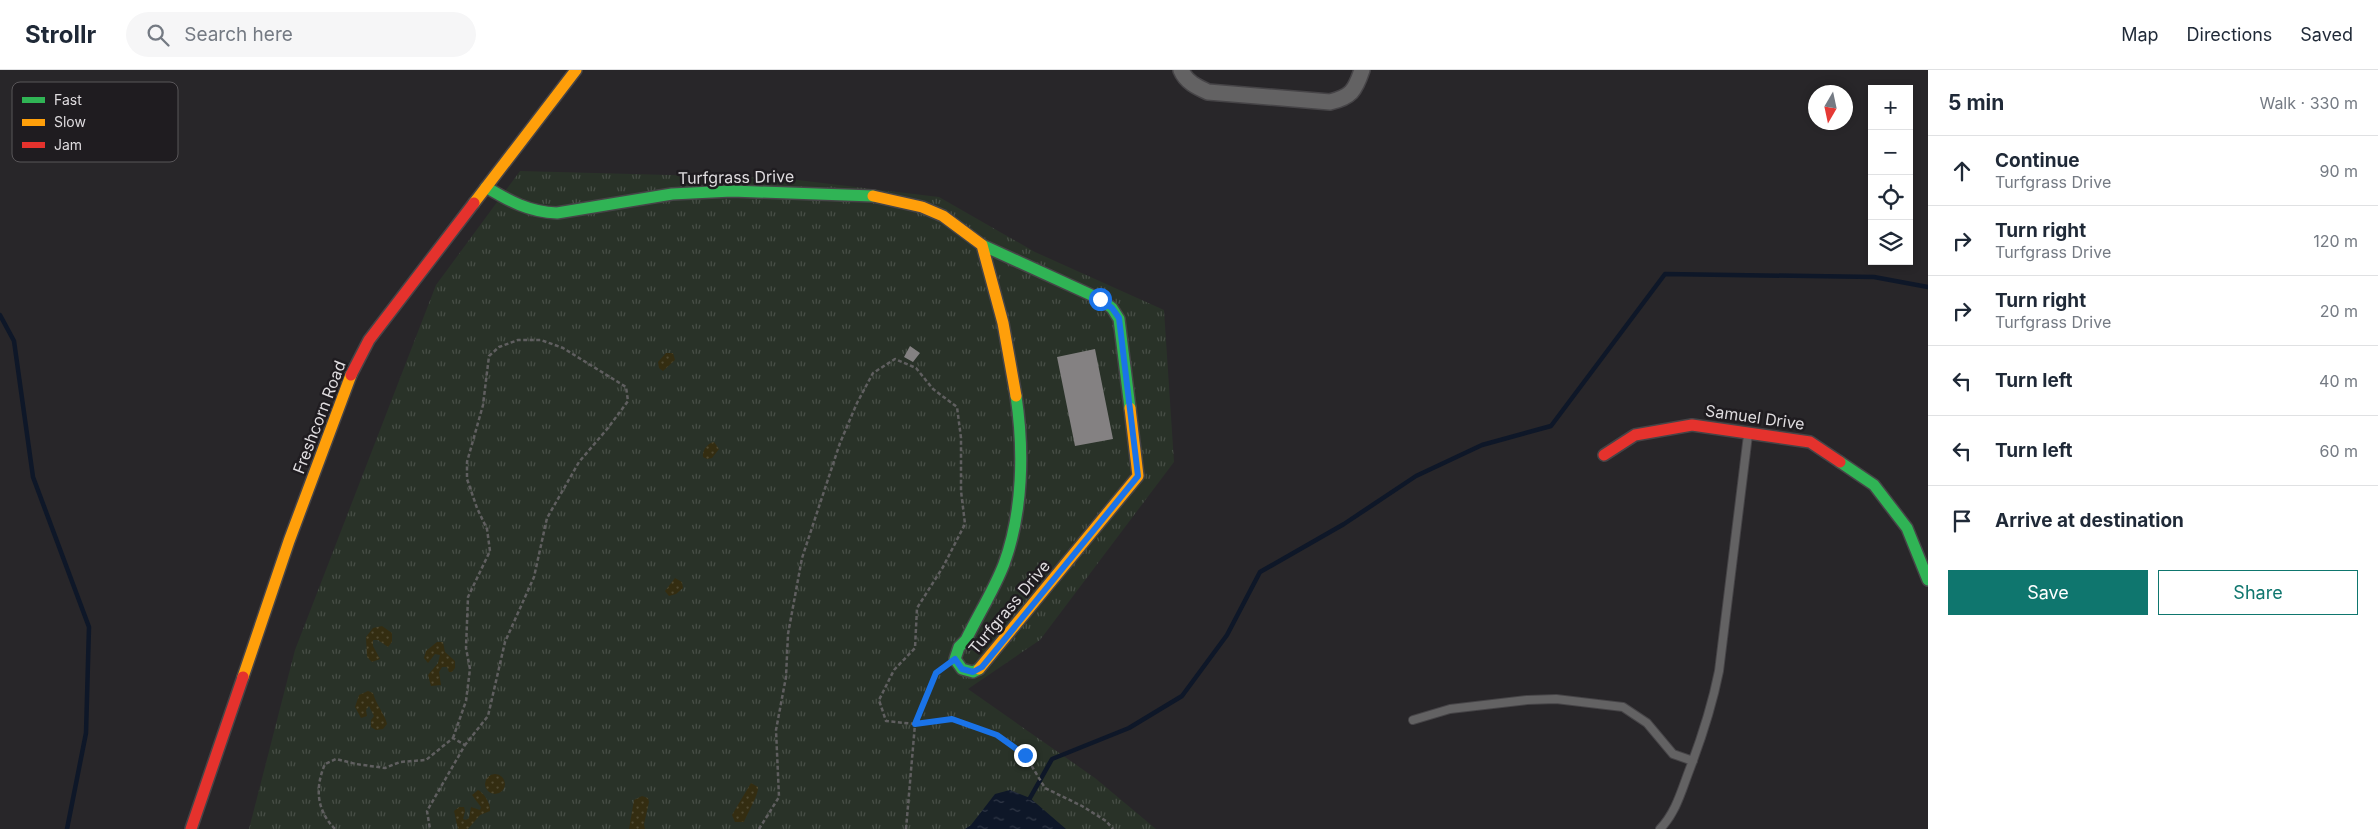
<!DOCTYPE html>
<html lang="en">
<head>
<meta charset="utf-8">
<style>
  body { margin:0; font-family:Inter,sans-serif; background:#f6f6f7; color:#1f2937 }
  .controls { position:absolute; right:15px; top:15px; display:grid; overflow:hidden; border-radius:0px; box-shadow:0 2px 8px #0003 }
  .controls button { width:45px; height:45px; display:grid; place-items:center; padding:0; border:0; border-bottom:1px solid #e0e1e3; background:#fff; color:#1f2937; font:25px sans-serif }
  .compass { position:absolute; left:1808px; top:15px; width:45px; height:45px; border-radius:50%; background:#fff; box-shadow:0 2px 8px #0003; rotate:189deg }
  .stop { position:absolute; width:15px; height:15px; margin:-11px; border:4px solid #1a73e8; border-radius:50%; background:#fff }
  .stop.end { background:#1a73e8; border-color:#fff; box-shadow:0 1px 5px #0008 }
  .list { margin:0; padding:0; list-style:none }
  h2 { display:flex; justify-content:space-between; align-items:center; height:65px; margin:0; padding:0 20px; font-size:21px }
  h2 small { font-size:16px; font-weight:400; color:#747a83 }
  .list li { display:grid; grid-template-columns:32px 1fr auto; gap:15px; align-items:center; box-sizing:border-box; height:70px; padding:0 20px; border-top:1px solid #e0e1e3 }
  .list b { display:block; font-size:19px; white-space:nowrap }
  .list p { margin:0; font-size:16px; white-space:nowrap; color:#747a83 }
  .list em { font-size:16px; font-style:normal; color:#747a83 }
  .actions { display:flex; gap:10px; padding:15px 20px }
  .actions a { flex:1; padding:11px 0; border:1px solid #0f766e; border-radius:0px; text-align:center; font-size:18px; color:#0f766e }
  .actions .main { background:#0f766e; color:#fff }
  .icon { flex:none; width:28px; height:28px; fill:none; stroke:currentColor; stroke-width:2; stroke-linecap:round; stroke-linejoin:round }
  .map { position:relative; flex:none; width:1928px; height:759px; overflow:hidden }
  header { display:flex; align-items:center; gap:30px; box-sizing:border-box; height:70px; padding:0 25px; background:#fff; border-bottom:1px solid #e0e1e3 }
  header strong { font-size:24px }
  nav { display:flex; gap:28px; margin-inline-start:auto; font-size:18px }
  .search { width:350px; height:45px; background:#f6f6f7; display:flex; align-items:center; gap:12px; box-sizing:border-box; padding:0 18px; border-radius:28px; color:#747a83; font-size:19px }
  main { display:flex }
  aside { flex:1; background:#fff }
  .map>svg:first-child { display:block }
</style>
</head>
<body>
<header>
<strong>Strollr</strong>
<div class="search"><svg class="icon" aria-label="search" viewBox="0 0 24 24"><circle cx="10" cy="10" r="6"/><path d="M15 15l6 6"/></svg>Search here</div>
<nav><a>Map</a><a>Directions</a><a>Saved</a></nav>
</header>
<main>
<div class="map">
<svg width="1928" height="759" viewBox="0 0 1928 759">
  <defs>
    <pattern id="grass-tufts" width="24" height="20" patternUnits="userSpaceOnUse" patternTransform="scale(1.25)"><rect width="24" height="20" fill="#293228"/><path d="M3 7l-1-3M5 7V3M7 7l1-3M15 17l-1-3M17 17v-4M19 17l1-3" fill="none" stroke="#484f47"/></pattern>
    <pattern id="sand-dots" width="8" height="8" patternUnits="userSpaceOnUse" patternTransform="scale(1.25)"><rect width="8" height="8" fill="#342d11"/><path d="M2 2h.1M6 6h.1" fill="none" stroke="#514b33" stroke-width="1.8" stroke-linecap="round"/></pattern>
    <pattern id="water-ripples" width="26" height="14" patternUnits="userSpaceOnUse" patternTransform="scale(1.25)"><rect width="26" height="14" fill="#0e1728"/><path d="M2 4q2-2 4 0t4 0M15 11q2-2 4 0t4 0" fill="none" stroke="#313847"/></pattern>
  </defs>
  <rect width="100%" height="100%" fill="#282629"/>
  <path fill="url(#grass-tufts)" d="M520,101L781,108L939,127L1035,182L1164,240L1174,392L1040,570L968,619L1095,708L1156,759H249L295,580L436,215Z"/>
  <path fill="url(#sand-dots)" d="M666,283H673L675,290L663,301L659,298L658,292Z
    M714,372L719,379L712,388L707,389L703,387C702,380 708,373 714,372Z
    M675,508L682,512L683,518L676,524L669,526L665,521Z
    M382,556L392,563V572L388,577L378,570H373V576L380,589L372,592L367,587L366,567L373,558Z
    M437,572H443L445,582L455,591V598L452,602H449L447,597H442L439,602L441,615L431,616L428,605L438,593L440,585L435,584L428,593L424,588L426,581Z
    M368,621L373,623C376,635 385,644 387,654L383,659L376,660L371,657V650L374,646L369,636L366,640L367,646L361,648L355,637L359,625Z
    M485 714a10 10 0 1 1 20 0a10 10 0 1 1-20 0Z
    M751,713L758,717C759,724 747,744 744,752H735L732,745Z
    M478,720C484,723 491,734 490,741L480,745L468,759H458L454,741L459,737H464L465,741L463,749L466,750L469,748L471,737L480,740L481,737L472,725Z
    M642,726L648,728L649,732L644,754L645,759H629L634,730Z"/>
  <path fill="url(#water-ripples)" d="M1010,720L1030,728L1066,759H965L971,755L995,724Z"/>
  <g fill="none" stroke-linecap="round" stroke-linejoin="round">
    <path stroke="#0e1728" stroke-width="4.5" d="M0,245L14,271L33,407L89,557L86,663L67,759
      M1030,728L1052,689L1129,658L1182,626L1227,565L1260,502L1344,454L1416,406L1482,375L1551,356L1665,204L1874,207L1928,217"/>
  </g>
  <path fill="#848182" d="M910,276L920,283L913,292L904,287Z
    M1095,279L1113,369L1075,376L1057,287Z"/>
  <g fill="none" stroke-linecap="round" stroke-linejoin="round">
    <g stroke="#464447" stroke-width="10">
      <path id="lane" d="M1413,650L1450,639L1527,630L1556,629L1623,637L1647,653L1673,684L1693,691
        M1660,759C1676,742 1681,722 1689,701C1702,667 1712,636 1719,601L1748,365"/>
    </g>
    <g stroke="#464447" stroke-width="18">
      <path id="street" d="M1181,0C1186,12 1197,17 1208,22L1330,32C1351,27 1355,21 1362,0"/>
    </g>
    <g stroke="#464447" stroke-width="14">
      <path id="fast" d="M486,117C509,131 529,142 557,143L672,124L732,121L873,126
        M982,175L1100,229L1112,238L1119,249L1130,338
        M1840,392L1874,415L1907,458L1928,510
        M979,599L973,602L962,599L955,589L959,577L966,570C978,545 994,520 1004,494C1023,442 1024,380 1016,326"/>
    </g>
    <g stroke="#464447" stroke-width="14">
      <path id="slow" d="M873,126L922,137L943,146L982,175L1003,253L1016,326
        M474,133L576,0
        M979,599L1138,406L1130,338
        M243,607L289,471L351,305"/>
    </g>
    <g stroke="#464447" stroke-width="14">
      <path id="jam" d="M351,305L369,270L474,133
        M1604,385L1635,365L1692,355L1810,372L1840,392
        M191,759L243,607"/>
    </g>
    <path stroke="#605f60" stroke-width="2.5" stroke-dasharray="4 2.5" stroke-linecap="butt" d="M453,668L466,631L470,599L466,578L468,527L490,481L487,459L477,438L467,409V392L483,335L489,286L499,277L518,270H541L563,278L626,317L628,331L608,358L579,392L547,448L534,507L505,572L488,646L465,675
      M335,759C316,740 315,717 325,694L336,689L356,694L385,698L400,692L426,690L453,668L465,675L427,741L430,759
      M759,759L779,727L776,660L786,607L788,564L802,488L840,373L857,333L873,303L895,289L916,298L933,319L957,337L961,368V421L965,454L943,497L917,538L915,578L894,600L879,630L886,651L915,654L952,649L997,665L1025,685L1045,718L1082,736L1106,751L1113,759
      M906,759L915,654L936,603L943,598"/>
    <use href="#lane" stroke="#636263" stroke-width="8"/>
    <use href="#street" stroke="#636263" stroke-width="15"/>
    <use href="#fast" stroke="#30b455" stroke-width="11"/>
    <use href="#slow" stroke="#ff9f0a" stroke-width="11"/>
    <use href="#jam" stroke="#e5322d" stroke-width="11"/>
  </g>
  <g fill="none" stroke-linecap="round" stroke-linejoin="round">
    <path stroke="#1a73e8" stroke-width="6" d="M1025,685L997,665L952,649L915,654L936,603L955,589L962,599L973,602L982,597L1138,406L1119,248L1112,238L1100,229"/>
  </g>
  <g text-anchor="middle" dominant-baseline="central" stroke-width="5" stroke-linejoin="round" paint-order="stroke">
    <g font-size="16" fill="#dfdcdf" stroke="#1f1c20">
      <text transform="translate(736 107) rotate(-1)">Turfgrass Drive</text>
      <text transform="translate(319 347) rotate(-69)">Freshcorn Road</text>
      <text transform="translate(1755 347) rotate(8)">Samuel Drive</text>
      <text transform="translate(1009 537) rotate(-50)">Turfgrass Drive</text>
    </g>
  </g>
  <rect x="12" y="12" width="166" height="80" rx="8" fill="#1f1c20" stroke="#595659" stroke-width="1"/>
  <rect x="22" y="27" width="23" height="6" fill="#30b455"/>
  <rect x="22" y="49" width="23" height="7" fill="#ff9f0a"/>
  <rect x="22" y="72" width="23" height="6" fill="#e5322d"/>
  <g font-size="14" fill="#dfdcdf">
    <text x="54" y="35">Fast</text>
    <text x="54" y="57">Slow</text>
    <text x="54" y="80">Jam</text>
  </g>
</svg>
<div class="controls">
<button>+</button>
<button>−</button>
<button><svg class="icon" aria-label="locate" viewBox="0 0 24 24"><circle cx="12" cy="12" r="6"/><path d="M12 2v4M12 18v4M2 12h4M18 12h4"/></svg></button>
<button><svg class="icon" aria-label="layers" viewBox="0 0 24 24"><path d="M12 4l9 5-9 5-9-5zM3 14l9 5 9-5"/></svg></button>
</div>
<svg class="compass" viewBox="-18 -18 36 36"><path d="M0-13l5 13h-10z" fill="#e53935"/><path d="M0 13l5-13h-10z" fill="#747a83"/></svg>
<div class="stop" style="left:1100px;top:229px"></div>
<div class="stop end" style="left:1025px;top:685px"></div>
</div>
<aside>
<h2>5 min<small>Walk · 330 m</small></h2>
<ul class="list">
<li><svg class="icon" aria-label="ahead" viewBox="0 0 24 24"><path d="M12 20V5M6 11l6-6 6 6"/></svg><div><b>Continue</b><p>Turfgrass Drive</p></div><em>90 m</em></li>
<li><svg class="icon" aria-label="right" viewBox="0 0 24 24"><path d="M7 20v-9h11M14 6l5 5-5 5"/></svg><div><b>Turn right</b><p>Turfgrass Drive</p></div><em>120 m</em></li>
<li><svg class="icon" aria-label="right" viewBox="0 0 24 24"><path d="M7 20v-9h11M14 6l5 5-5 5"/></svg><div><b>Turn right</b><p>Turfgrass Drive</p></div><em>20 m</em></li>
<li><svg class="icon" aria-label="left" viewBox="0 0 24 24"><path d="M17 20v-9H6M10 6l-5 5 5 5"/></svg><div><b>Turn left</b></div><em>40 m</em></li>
<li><svg class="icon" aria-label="left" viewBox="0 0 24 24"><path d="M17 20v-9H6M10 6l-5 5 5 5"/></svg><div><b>Turn left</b></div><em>60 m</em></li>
<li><svg class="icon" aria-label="arrive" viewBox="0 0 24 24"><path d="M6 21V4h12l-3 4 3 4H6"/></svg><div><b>Arrive at destination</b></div></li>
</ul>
<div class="actions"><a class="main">Save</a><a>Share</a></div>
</aside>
</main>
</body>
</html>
